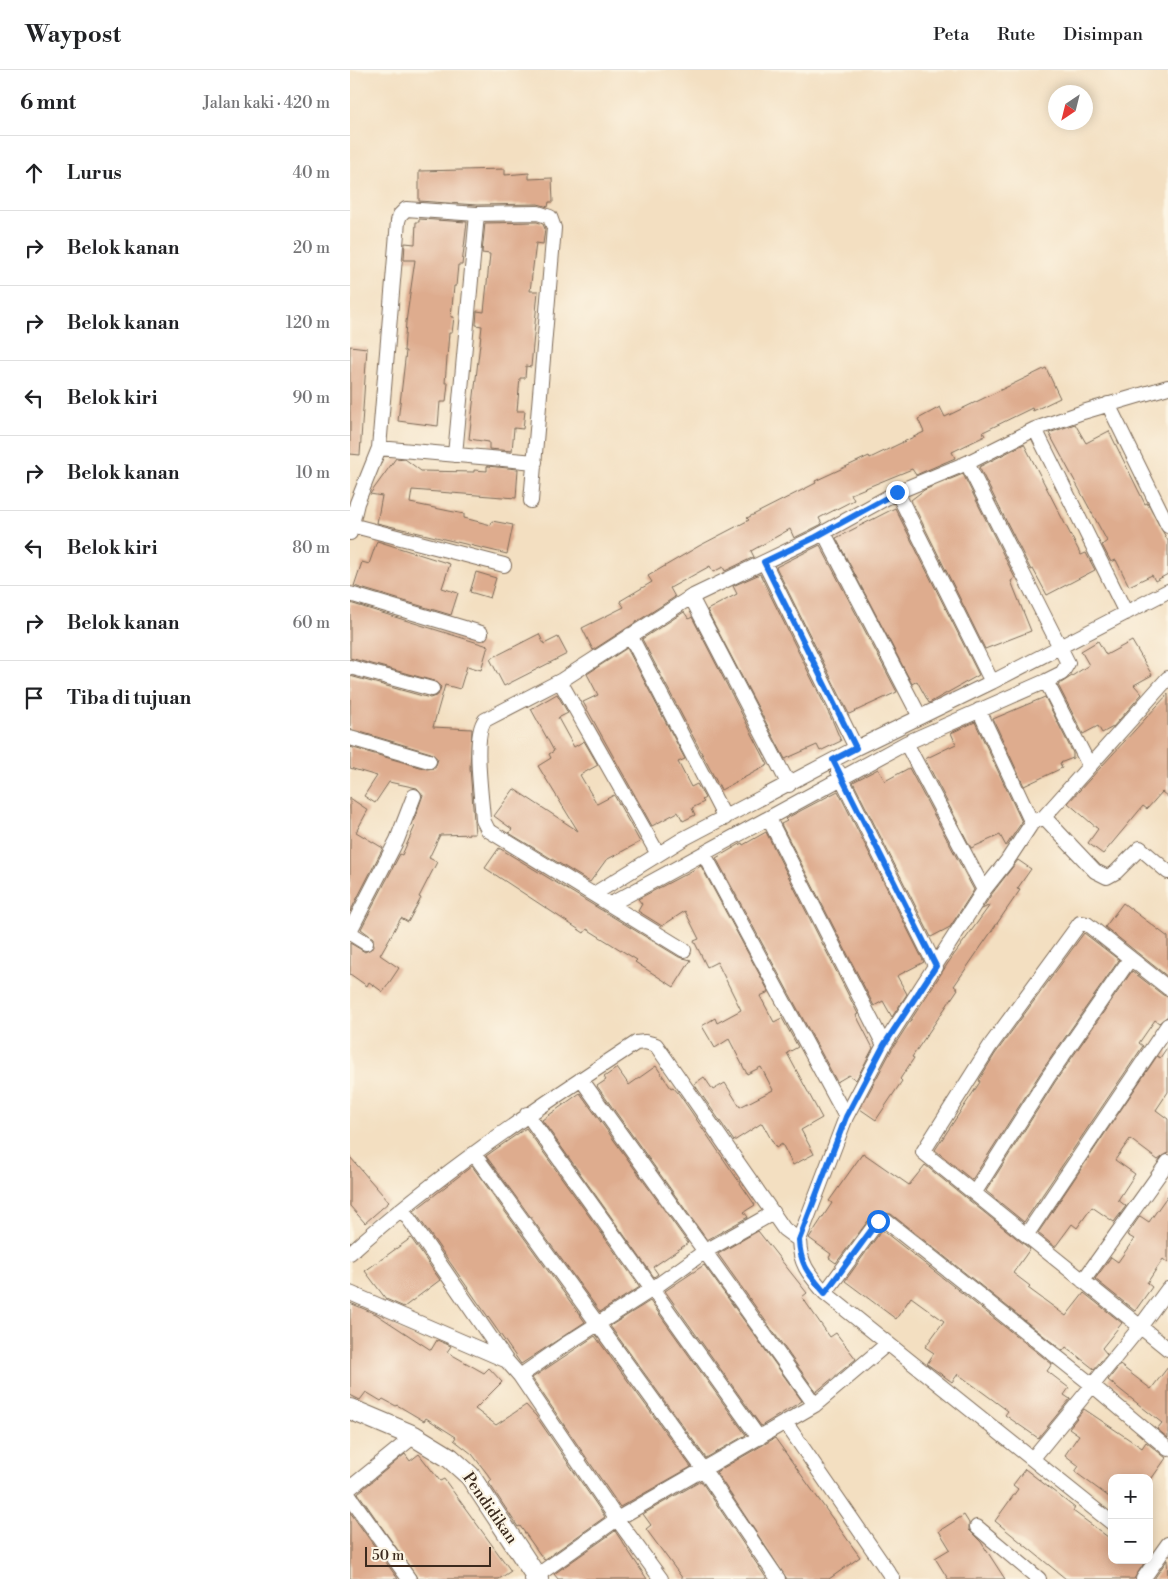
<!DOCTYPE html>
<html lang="id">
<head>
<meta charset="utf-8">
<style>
  body { margin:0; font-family:"Libre Bodoni",serif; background:#f2f2f2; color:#202124 }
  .controls { position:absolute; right:15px; bottom:15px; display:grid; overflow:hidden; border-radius:10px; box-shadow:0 2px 12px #0003 }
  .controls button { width:45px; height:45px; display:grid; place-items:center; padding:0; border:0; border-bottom:1px solid #e0e0e0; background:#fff; color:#202124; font:25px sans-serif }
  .compass { position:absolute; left:698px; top:15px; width:45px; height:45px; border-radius:50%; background:#fff; box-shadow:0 2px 12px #0003; rotate:215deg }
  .scale { position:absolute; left:15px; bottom:12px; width:126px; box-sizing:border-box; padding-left:5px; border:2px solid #3b2a1e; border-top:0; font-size:14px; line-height:18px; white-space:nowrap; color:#3b2a1e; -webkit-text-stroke:4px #fcf5e5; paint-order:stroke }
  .stop { position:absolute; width:15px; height:15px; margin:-11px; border:4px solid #1a73e8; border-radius:50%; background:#fff }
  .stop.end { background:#1a73e8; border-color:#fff; box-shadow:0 1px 5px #0008 }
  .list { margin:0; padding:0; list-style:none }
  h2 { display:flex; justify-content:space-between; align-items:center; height:65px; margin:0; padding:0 20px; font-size:21px }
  h2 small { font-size:16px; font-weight:400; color:#757577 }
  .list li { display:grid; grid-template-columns:32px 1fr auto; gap:15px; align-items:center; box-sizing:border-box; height:75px; padding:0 20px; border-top:1px solid #e0e0e0 }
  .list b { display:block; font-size:19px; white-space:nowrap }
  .list em { font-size:16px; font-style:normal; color:#757577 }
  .icon { flex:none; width:28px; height:28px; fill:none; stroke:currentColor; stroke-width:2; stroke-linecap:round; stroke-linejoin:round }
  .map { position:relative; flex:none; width:818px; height:1509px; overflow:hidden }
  header { display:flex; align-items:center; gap:30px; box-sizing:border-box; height:70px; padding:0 25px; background:#fff; border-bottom:1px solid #e0e0e0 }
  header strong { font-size:24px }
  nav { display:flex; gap:28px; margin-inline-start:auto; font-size:18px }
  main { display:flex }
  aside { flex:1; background:#fff }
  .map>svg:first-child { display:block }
</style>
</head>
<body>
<header>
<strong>Waypost</strong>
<nav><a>Peta</a><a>Rute</a><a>Disimpan</a></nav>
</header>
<main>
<aside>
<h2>6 mnt<small>Jalan kaki · 420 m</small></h2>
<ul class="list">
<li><svg class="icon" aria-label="ahead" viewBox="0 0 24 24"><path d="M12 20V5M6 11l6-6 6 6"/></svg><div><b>Lurus</b></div><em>40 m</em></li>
<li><svg class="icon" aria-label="right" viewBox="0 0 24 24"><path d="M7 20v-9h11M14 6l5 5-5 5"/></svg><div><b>Belok kanan</b></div><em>20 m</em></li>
<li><svg class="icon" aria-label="right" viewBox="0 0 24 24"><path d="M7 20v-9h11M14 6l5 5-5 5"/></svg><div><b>Belok kanan</b></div><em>120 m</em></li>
<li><svg class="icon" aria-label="left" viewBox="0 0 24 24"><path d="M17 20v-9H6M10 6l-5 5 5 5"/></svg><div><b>Belok kiri</b></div><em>90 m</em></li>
<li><svg class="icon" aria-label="right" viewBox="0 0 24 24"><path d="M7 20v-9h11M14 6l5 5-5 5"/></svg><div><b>Belok kanan</b></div><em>10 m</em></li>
<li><svg class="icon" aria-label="left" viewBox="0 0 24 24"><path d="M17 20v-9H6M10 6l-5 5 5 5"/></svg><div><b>Belok kiri</b></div><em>80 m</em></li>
<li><svg class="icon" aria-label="right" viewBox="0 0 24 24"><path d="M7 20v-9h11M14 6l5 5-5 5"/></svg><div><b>Belok kanan</b></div><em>60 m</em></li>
<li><svg class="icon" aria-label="arrive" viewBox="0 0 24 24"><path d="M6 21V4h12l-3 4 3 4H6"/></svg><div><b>Tiba di tujuan</b></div></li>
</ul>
</aside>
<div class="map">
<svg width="818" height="1509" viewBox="0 0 818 1509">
  <rect width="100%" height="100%" fill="#fcf5e5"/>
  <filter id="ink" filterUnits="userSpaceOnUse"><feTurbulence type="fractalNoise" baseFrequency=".02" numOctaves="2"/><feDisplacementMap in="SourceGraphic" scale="10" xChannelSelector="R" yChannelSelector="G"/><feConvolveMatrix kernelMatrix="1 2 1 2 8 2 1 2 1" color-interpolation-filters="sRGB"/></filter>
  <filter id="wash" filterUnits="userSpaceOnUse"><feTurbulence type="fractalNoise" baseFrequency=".0096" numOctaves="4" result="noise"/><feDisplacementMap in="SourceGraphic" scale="20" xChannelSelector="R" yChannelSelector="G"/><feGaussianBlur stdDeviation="1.12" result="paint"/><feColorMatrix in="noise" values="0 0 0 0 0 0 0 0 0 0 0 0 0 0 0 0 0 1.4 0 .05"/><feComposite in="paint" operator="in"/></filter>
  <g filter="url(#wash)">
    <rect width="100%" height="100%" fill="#f3dfc1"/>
    <g id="blocks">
      <path fill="#deac8e" d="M155,99V105L179,103V109L202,108L203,132H199L198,137L188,134L127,135L69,131V101Z
        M69,149L117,152L112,195H108L106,216H104L101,247H104L102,263H99L95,313H98L96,332H90L88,356L48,351L56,281H54L56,252L65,190H54L55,173L65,174L66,152H69Z
        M187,152L193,154L195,159L193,174L186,173L180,221H188L181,297L176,296L175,308H170L167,341H175L173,359L164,358L162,381L139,379V372L119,369L132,256L126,255L127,241L134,242L140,184L132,183L135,153Z
        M0,276L17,278L10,385L0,384Z
        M696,298L710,328L683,341L682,338L633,362L635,366L602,382L605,388L566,405L562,399L501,424L504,430L469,448L472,454L444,468L440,459L401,481L404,487L375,501L373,497L363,502L360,496L320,518L325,527L243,580L232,558L274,537L270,531L302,512L298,506L349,476L399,450L397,448L466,413L465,411L519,386L520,388L574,362L568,349L590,337L595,347Z
        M725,354L736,373L759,361L795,434L797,433L818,471V504L805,511L802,505L779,516L766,490L761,492L752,475L757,471L699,363Z
        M674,374L731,485L736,483L745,500L697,525L683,499L681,500L629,397Z
        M46,388L55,389L71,401L124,402V400L137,401V396L168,399L166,428L62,420L60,433L114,444V448L141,455L142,451L163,455L157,484L27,453L32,426L20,424Z
        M613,404L665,508L661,511L681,561L635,579L561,430L574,420Z
        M545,438L629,605L579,633L567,611L562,614L486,468Z
        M27,471L100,494L92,518L108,523L101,545L4,516L12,492L19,494Z
        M470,475L547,622L499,644L426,497Z
        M126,502L146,508L140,528L120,522Z
        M410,504L483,652L491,671L470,681L467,675L435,689L357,540L387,524L383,516Z
        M0,533L138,576L131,600L117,596L110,619L95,615L83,657L122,659L120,698L125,764L90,765L79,788L87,792L69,827L71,828L58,852L51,848L30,885L49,898L33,922L19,912L17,916L0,904V873L15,882L24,877L23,868L11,859L50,784L52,785L65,756L62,755L73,725L67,718L39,712L25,733L14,726L27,706L0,698V677L77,699L85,698L88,689L81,683L0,659V606L80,628L88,625L91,617L84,611L0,588Z
        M334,542L339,549L342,547L418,695L371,720L292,569Z
        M189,564L194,574L208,567L217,584L154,616L140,589Z
        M748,571L756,585L782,571L802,605L784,615L792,624L763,657L752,663L748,656L733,664L708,615L739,595L731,581Z
        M277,578L335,689L328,692L341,717L347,714L355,728L352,730L354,732L342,738L345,745L333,751L328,742L302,756L233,632L248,625L237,604Z
        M207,624L218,643L208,648L224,677L234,671L248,695L230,705L247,734L264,725L290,772L256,790L240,812L159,763L162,759L144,746L164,719L228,761L188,696L201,688L199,684L204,681L181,639Z
        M818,624V727L812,722L797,739L793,736L753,784L738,773L748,759L718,733Z
        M695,627L723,683V688L710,693L712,698L674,716L643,649Z
        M625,652L672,752L656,776L650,765L621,778L575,689L606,674L601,663Z
        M559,698L624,820L600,857L581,867L503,712L528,699L535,711Z
        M488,721L574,892L547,906L557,924L542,947L533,931L524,936L431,754L437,751L435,749Z
        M0,728L18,740L6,762L33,778L0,842Z
        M416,762L508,944L506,945L523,978L506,1010L499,1005L487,1012L366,788L392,773L393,775Z
        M149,778L329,887L341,890L324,917L285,892L287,890L237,859L234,863L135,798Z
        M668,790L681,799L667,819L670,820L604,916L608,919L562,987L564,988L550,1009L552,1011L526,1050L510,1039L542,979L598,893L640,835L632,839L641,825Z
        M351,796L419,922L410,926L424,952L432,948L448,977L437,983L472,1048L451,1060L464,1084L443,1095L432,1074L426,1078L412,1053L384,1071L344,1014L354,1007L363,1020L375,1013L390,1037L423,1020L411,997L397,1004L379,969L365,978L352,956L365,948L367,953L391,940L367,892L357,897L344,871L349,869L335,841L312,856L288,841L292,834L288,829Z
        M773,833L818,867V907L755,857Z
        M734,863L769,890L691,1002L622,1110L585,1080L630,1012L629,1010L645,984Z
        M782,901L813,925L818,927V946L809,953L805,950L789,973L793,976L674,1152L636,1121L705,1012Z
        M818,976V1022L806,1040L818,1049V1083L808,1090L780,1069L765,1090L785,1104L768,1130L776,1136L764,1152L742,1137L727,1158L722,1154L705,1177L688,1163L807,986L810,988Z
        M306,996L321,1018L323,1017L329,1024L405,1135L394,1142L398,1147L357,1170L247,1016L256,1010L254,1007L267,998L279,1015Z
        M230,1023L338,1173L303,1197L308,1204L304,1207L192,1050Z
        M176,1058L290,1217L250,1242L136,1086Z
        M513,1083L559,1115L575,1095L680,1179L663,1203L680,1216L678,1218L716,1246L734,1223L772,1253L752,1278L757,1284L744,1299L716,1277L713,1281L541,1144L524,1143L486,1193L479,1188L481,1184L459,1168L482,1133L479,1131Z
        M0,1087L39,1132L15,1153L0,1136Z
        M122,1096L235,1252L171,1294L64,1141Z
        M818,1125V1193L813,1189L797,1213L802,1217L785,1241L745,1209L761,1187L768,1192L784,1169L777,1165L790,1146L799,1152Z
        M532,1160L702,1294L697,1301L719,1318L714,1325L720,1329L688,1368L655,1345L658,1341L608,1304L602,1312L577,1294L584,1283L575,1277L594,1251L561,1227L546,1249L495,1211Z
        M408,1161L457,1223L452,1227L480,1267L486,1263L506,1289L466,1322L368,1184Z
        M61,1168L90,1210L54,1237L36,1229L15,1201Z
        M354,1195L452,1331L411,1356L315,1221Z
        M300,1231L396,1365L356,1388L260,1256Z
        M0,1233L26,1244L81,1280L87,1270L101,1276L97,1282L134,1303L139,1298L152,1312L125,1339L146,1355L176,1335L186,1346L255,1447L194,1490L170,1456L168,1457L139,1413L142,1410L122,1384L104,1370L106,1367L76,1348L74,1351L47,1335L46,1336L33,1329L31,1331L16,1322L10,1330L0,1325Z
        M245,1266L341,1397L270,1437L182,1308Z
        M770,1295L801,1319L818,1297V1368L807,1359L812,1353L758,1310Z
        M734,1339L792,1378L796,1372L816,1388L802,1408H762V1429L725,1402L729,1396L715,1385L729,1365L719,1358Z
        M425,1368L510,1487L479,1509H437L366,1402Z
        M55,1384L60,1391L69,1384L90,1411L94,1409L161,1501L149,1509H68L8,1423Z
        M675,1399L725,1438L723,1441L762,1470V1490H796L784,1509H716L645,1451L668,1419L663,1415Z
        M351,1411L417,1509H333L296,1459L301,1455L293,1444Z
        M0,1442L48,1509H0Z
        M614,1445L619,1453V1460L631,1472L655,1509H598L585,1488L600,1479L589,1461Z
        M265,1461L297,1509H208L204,1504Z
        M817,1490L818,1509H804Z"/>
    </g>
  </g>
  <g filter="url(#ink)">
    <use href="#blocks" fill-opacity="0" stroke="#7b6957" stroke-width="1"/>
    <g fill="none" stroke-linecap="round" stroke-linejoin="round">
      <g stroke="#7b6957" stroke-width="16">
        <path id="street" d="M758,334L818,456
          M685,359L776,543
          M29,378L185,392
          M105,385L127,144
          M617,393L718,593L712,603L696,611L739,695
          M547,422L642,612
          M1,455L154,495
          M0,463L7,433L29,378L48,151L50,145L56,139L127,144L188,143L200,147L204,158L181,431
          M474,463L570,647
          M414,492L506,678
          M0,524L131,563
          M341,527L439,715
          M280,565L375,748
          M0,597L82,619
          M212,610V615L308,784
          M629,640L682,753
          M0,668L79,691
          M556,673L634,820
          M488,701L586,897
          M694,747L818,608
          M419,749L534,975
          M354,784L496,1047
          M244,824L333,769L506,678L642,612L818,521
          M261,834L556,673L696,611
          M0,861L47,770L64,726
          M0,863L16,873
          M334,880L138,760L133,750C132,728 122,666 135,650L212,610L341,527L464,468L547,422L617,393L685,359L733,342L818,317
          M818,918L737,854L730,853L640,976L573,1082L818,1279
          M231,1009L465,1335
          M177,1044L409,1368
          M124,1084L354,1400L428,1509
          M625,1122L698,1007L780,889
          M52,1139L156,1290L170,1306L267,1449L311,1509
          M677,1164L818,955
          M0,1183C88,1104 187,1038 286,973L295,972L306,975L434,1159L449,1170
          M733,1211L818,1092
          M0,1223L155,1290
          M475,1223L528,1151H536L741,1314L818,1379
          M170,1306L213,1276L301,1220L354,1182L423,1143
          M435,1352L543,1509
          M683,1388L790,1257L818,1219
          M0,1418L64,1366
          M0,1427L59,1509
          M762,1453L475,1223C459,1204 450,1195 449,1170L496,1047L534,975L634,820L657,791L682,753L694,747L745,801L757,807L766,802L790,778L818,802
          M627,1457L689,1509
          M182,1509L267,1449L465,1335L537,1274
          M793,1509L818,1474"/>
      </g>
      <g stroke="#7b6957" stroke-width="22">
        <path id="secondary" d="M0,1339L64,1366L100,1388L120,1406L188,1509"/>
      </g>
      <use href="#street" stroke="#fff" stroke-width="14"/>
      <use href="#secondary" stroke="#fff" stroke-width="20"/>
    </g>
  </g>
  <g fill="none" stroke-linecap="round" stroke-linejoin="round" filter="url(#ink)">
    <path stroke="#1a73e8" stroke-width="6" d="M528,1151L475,1223C459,1204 450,1195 449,1170L496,1047L534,975L586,896L483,690L506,678L414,492L464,468L547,422"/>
  </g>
  <g text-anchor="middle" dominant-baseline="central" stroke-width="4.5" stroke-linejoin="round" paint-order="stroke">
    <g font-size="16" fill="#3b2a1e" stroke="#fcf5e5">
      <text transform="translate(140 1438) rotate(55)">Pendidikan</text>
    </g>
  </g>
</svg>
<div class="controls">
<button>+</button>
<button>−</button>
</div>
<svg class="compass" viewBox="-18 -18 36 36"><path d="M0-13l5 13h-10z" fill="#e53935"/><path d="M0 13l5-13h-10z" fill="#757577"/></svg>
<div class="scale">50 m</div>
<div class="stop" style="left:528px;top:1151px"></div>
<div class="stop end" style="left:547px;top:422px"></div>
</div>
</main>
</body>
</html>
